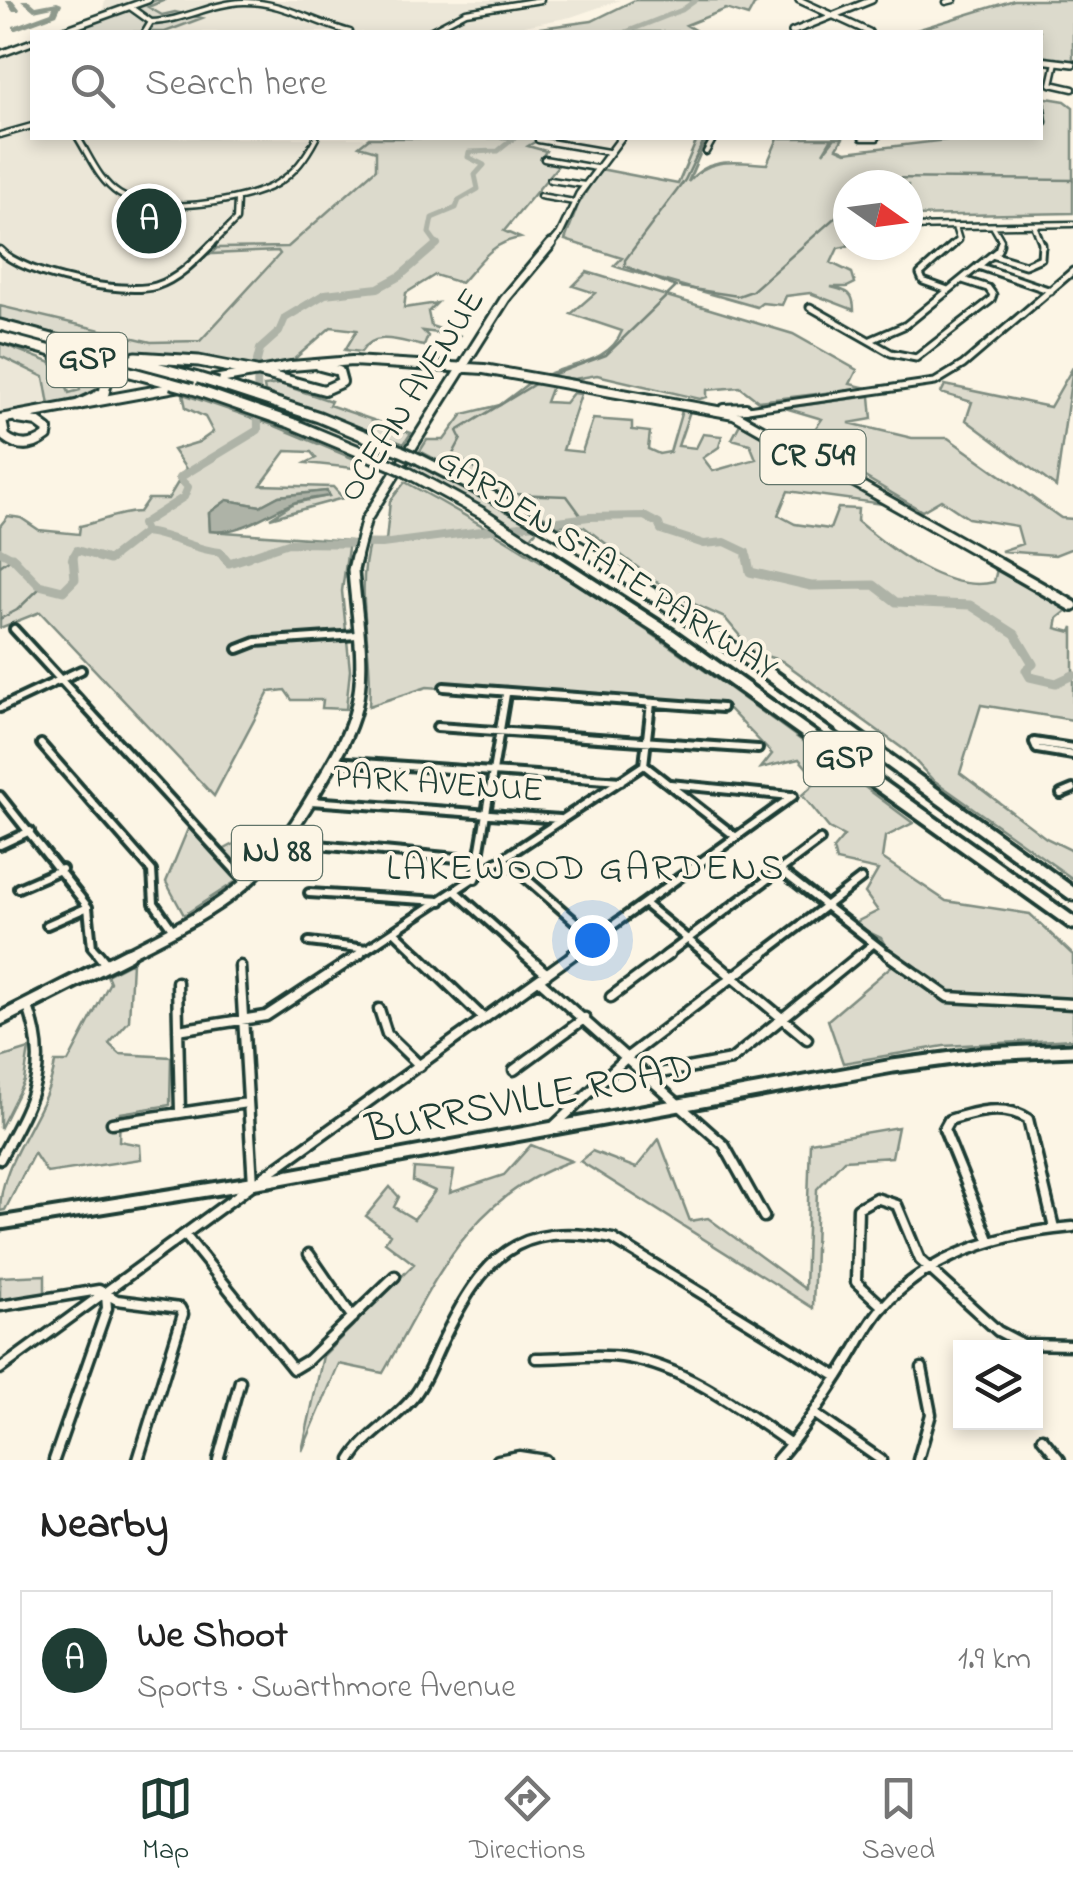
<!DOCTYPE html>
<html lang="en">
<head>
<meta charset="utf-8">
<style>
  body { margin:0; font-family:"Indie Flower",sans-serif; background:#f6f6f6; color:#222 }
  .controls { position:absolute; right:30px; bottom:30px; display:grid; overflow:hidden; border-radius:0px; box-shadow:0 5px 15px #0003 }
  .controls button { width:90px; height:90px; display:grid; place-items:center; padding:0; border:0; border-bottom:2px solid #e0e0e0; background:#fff; color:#222; font:50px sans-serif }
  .compass { position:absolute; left:833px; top:170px; width:90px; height:90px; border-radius:50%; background:#fff; box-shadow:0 5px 15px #0003; rotate:104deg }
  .you { position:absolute; left:592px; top:940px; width:35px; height:35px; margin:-25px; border:8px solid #fff; border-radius:50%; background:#1a73e8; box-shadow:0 0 0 15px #1a73e833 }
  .badge { display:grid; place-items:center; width:65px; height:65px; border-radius:50%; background:#1f3d34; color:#fff; font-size:32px; font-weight:700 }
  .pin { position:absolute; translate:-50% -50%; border:5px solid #fff; box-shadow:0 2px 10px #0006 }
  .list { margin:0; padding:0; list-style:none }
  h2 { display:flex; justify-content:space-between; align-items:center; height:130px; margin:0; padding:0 40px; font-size:42px }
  h2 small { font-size:32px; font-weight:400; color:#767676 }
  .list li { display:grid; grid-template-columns:65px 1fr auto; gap:30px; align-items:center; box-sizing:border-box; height:140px; margin:0 20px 20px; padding:0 20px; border:2px solid #e0e0e0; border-radius:0px }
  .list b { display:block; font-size:38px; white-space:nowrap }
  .list p { margin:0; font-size:32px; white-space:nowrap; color:#767676 }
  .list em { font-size:32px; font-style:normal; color:#767676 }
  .icon { flex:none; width:55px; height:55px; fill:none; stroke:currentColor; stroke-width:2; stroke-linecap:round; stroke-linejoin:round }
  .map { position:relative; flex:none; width:1073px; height:1460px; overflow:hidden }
  .search { position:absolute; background:#fff; box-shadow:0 5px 15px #0003; left:30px; right:30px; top:30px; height:110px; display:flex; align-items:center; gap:25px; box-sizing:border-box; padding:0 35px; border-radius:0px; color:#767676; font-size:38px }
  .sheet { height:290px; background:#fff }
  nav { display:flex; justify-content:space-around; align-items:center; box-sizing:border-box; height:140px; border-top:2px solid #e0e0e0; background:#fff; font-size:28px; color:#767676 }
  nav a { display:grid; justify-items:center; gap:5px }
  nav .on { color:#1f3d34 }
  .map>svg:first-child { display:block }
</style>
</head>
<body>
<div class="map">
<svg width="1073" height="1460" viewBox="0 0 1073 1460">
  <rect width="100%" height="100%" fill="#fcf5e5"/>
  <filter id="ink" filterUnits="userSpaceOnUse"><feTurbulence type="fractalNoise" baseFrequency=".01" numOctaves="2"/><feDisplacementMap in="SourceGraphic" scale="20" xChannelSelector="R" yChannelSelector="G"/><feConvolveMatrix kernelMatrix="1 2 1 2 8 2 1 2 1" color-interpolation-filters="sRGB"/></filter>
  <g filter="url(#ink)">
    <path fill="#ece7d8" d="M105,0H620L571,17L493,32H60L101,18Z
      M32,42V138H369L360,145L376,151V169L284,251L200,341L151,342L0,306V54Z
      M0,356L46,377L58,409L0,419Z"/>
    <path fill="#dcdacc" stroke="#7e8c80" stroke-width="2.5" d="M156,0H165L148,7L162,15L175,12L202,18L165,32H68Z
      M635,0H763L754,5L748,16L726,9L686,25L698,32H511L592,21Z
      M1014,0H1073V64L1041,60L1040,32H910Z
      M1041,97L1065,101L1073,107V213L908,216V185H848V246L838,248L831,263L852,273L855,283L847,287H831C847,291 854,292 854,310L810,293L786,296L782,305L762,303L757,307L620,268L614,266L622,258L565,240L578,205L600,169L678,184L695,144L702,138H707L688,182C710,156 736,162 767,164L778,138H832L823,153L835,138H843L837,148L846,152L963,138L968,143L980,138H1040Z
      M369,138H564L540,139L528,146L546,151L541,159L561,162L504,231L520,238C492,242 480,262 461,283L435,275L406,293L404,308L437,303L428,312L431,326L461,336L423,331L428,336L424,346C401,342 375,329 361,352L345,350L357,330L331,327L292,361L254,368L163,353L116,350L0,319V306L151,342L200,341L280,254L278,251L210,254L217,248L288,247L376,169V151L359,146Z
      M587,272L793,334L857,370L850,384L867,388L758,401L740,387L707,390V397L700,399L597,375L574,379L546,375C574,363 610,362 622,331L571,314L595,293L573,286Z
      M0,343L49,362L63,374L69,393L80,390L77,372L89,376L98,389L84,397L49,405L44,377L0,356Z
      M1073,367L1056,487L966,420L972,402L941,393L945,385L1050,407Z
      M530,382L552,386L546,402L565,403L573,393L581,394L563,450L582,452L593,419L632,422V430L650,432L648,449L659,454L670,452L683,407L691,408L678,446L696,448L703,434L722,436L719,447L703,458L713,471L756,459L750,444L732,439L740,424L883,504L788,491L778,515L795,524L830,529L838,508L858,509L857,521C890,549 948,594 994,582L997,569L1068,610L1058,618L1056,628L1071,632L1073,627V720L981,705L960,773L1046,838L1073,851V879L932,779L906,751L782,661L753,652L725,618L674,595L584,527L560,525L420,451L427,440H444L463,414L500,405Z
      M280,384L331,401L329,405L411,433L404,444L265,392L264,386Z
      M183,394L273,425L357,460L353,468L306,463L316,458L311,452L286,451L261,485L333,487L343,498L270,518L294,503L328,496L327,491L279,496L260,506L227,500L209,513L210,531L349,541L342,591L350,670L346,709L322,708L323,700H292L285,690L269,692L214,796L40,612L0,628V526L8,516L21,518L39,530L79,534L80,526C100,522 119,512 139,512L148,499H168L186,469L173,450L199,442L213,432L205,417L186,408Z
      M870,396L872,419L849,423L912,438H948L1061,518L1073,519V548L1055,555L1001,551L1022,544L1017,526L968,518L941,500L922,511L806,442L822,419L785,408Z
      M413,463L538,528L531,537L409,468Z
      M405,482C585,579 750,701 913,823L885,837L882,858L946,901L1030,914L1073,955V1039L944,1046L843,1063L828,1020L895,963L881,938L852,924L878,911L865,893L878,870L836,861L833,849L844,836L829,828L802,795L818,781L799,759L761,768L772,754L729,709L427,687L369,706C374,651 354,594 370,541H386L390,501Z
      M192,819L221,851L251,835L267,851L235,882L184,915L166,882Z
      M132,962L129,1021L109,1044L120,1054L171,1057L170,1105L120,1113L119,1141L140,1145L141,1159L47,1173L34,1153L5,1210L0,1211C0,1157 48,1115 55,1062H68L110,982L107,975Z
      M29,1049L24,1081L0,1129V1058Z
      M898,1127L892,1157L844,1160L817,1189L813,1308L580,1161L592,1151L636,1168L659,1139L690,1221L708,1218L805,1289L810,1142Z
      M531,1145L571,1161C466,1198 434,1284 383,1373L339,1364L302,1451L323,1356L414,1264L385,1242L390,1234L366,1216L390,1187L399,1197L394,1207L414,1219L435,1191L413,1181L414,1168L454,1171L450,1193L504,1175Z
      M45,1275V1299L0,1302V1277Z"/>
    <path fill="#aeb3a7" stroke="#758479" stroke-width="2.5" d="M326,491L329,496C318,498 306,499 296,502C267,512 242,535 210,531L209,513L227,500L260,506L279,496Z"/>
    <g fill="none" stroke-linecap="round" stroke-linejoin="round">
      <path stroke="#758479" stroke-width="2.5" d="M871,185L879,178L1073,180
        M679,287L738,296L752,291L848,206
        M549,376L606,355L676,287L625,266V260L685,180L705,138
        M538,382L457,431L461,439L453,454L513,494L567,496L583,518
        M0,566L14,556
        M0,619L17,610L41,587"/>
      <path stroke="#aeb3a7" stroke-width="5" d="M626,32L682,10L696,0
        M434,247L437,244L429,233L432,218L456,208L459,200L478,189L475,175L484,165L468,157L469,152L498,151L514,138"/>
      <path stroke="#aeb3a7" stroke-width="8" d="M145,532C175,536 193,550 220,552L226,559
        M145,532L142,524L184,497L188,487L179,478L258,430L257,361L260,349L279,332L285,318L325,294L378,288L400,276L437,244
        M0,551L15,559
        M72,559L77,550L106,559
        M110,559L145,532
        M241,559L288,543L382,544L589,517L644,516L659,524L661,530L704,544L725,542L746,552L747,559"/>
      <path stroke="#aeb3a7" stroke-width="9" d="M12,557L39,585L63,591L75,579L73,557
        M98,557L109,560L113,557
        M224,557L229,563L248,557
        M747,557L750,572L811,586L874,585L896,602L970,605L1015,634L1033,664L1026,670L1030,677L1056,683L1073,675"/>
      <path fill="#8e998c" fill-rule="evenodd" d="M5,0H13L20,9L19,11H13Z
        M21,0H29L36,6L57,2L62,4L57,15L16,30H13V26L51,12L53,7L34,11Z"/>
      <g stroke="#1f3d34" stroke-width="9">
        <path id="minor-far3" d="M946,2L954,0
          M130,7L151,22
          M151,22C183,21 212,3 244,2C280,1 315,23 350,32
          M145,32L151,22
          M428,32L466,12L541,0
          M1056,62L1051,84L1073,89
          M1040,94L1044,122
          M0,135L32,126
          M78,138C90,157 99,181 119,194C152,216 242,203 276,184C295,173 306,157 316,138
          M862,138H877
          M538,140L608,152
          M706,152L714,138
          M544,159L596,168
          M550,180L585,185
          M540,196L574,202
          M1034,225L1043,247
          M993,226L1001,240L999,247
          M908,227L1073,224
          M209,247L236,220L237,200
          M951,247L959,240L955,227"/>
      </g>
      <g stroke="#1f3d34" stroke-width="11">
        <path id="minor-far2" d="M0,250C22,275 124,296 156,286C178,279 196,260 212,244
          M992,255L1025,265L1041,258L1042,244
          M978,266L1051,291
          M948,290L923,281L920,274L954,244
          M810,307L891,353L916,358L991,300L993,295L988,288L963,280
          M871,340L906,325L998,250L1000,244
          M741,410L935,382L963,365L1073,271"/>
      </g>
      <g stroke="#1f3d34" stroke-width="14">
        <path id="minor-far1" d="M14,629L246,882
          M238,649L256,642L357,635
          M444,687L722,708
          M651,703L644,765L736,837
          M0,708L81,670
          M437,727L758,749
          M41,744L152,871L154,903L173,930
          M1073,748L1034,742L1037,749L1073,755
          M334,761L621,781
          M670,784L791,796
          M1061,794L1073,789
          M0,796L88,907L92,947L100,956
          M311,801L560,819
          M286,842L479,860
          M0,845L30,831
          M504,859L594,938
          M780,870L890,956
          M475,879L506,694
          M18,888L62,869
          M456,892L527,956
          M309,893L441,901
          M645,904L708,956
          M47,925L88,907
          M394,931L420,956
          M309,942L367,949
          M356,956L644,765
          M570,956L793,796
          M665,956L820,840
          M760,956L861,879
          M858,956L873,944"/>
      </g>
      <g stroke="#1f3d34" stroke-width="15">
        <path id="minor" d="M98,954L106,964
          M417,954L484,1019
          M524,954L547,974
          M705,954L807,1039
          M887,954L948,997L1073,1004
          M240,966L253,1184
          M539,980L724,1145L764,1217
          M177,982L180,1112
          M611,997L669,954
          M379,1009L387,1034L420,1066
          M178,1030L266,1016L360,954
          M514,1070L585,1018
          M649,1075L731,1060L861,954
          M112,1123L247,1103
          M555,1125L625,1059L763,954
          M0,1159C31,1101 52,1070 27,1004
          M262,1178L574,954
          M185,1235L293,1369L308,1360L395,1276
          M990,1242L944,1129L949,1120C975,1112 1004,1103 1028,1119L1054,1228
          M309,1254L353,1318
          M0,1306L99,1290L117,1300L180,1308L183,1314L138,1460
          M883,1307L856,1282L858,1208L876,1198L897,1205L920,1260L998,1331L1023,1344L1073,1345
          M536,1358C566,1358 598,1353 628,1358C688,1368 742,1411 791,1444
          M0,1369L252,1185
          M815,1414L881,1460
          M1042,1438L1060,1460
          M54,1460L107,1308L106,1295
          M218,1460L240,1381
          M351,1460C367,1433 397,1420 415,1395C427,1379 434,1358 443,1340C484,1257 516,1220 613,1239L838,1377
          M498,1460L519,1456L545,1460
          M777,1460C804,1429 827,1395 848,1361C859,1344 868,1324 881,1309C929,1254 1003,1233 1073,1227
          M918,1460L931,1414L922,1368"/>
      </g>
      <g stroke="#1f3d34" stroke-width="10">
        <path id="major-far3" d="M799,0L869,32
          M59,32L148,0
          M792,32L872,0
          M0,54L32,42
          M1040,60L1073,64
          M549,247L560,234L579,194L621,138"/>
      </g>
      <g stroke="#1f3d34" stroke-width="14">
        <path id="major-far2" d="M261,373L324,390L342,382L339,371L320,366
          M724,409L746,408
          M0,419L291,366L352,361L484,369L734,414L991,559
          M2,419L5,437C19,448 33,447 47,436L48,430L37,422L18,419
          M356,559L366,520L505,299L551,244"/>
      </g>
      <g stroke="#1f3d34" stroke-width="16">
        <path id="major-far1" d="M987,557L1073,606
          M123,956C223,905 257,891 316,791C331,765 349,737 356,708C367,665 356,614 353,570L356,557"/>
      </g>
      <g stroke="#1f3d34" stroke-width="19">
        <path id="major" d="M0,1019L128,954
          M0,1223L269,1180L893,1066L983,1054L1073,1050"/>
      </g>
      <g stroke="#1f3d34" stroke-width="15">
        <path id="highway-far1" d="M0,325L198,378
          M0,337L171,383
          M136,357L199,361L256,372
          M57,358L93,373L106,384L104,393L78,405
          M218,384L319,417L401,451
          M193,389L291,423L392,465
          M419,459L507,504L600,559
          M407,472L482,513L553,559"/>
      </g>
      <g stroke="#1f3d34" stroke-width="19">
        <path id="highway" d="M549,557L670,635L1073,923
          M597,557L754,663L1073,894"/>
      </g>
      <use href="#minor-far3" stroke="#fcf5e5" stroke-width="4"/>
      <use href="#minor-far2" stroke="#fcf5e5" stroke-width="5"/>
      <use href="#minor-far1" stroke="#fcf5e5" stroke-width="6"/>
      <use href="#minor" stroke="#fcf5e5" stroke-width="8"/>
      <use href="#major-far3" stroke="#fcf5e5" stroke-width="5"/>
      <use href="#major-far2" stroke="#fcf5e5" stroke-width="8"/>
      <use href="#major-far1" stroke="#fcf5e5" stroke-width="9"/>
      <use href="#major" stroke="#fcf5e5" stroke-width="11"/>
      <use href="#highway-far1" stroke="#fcf5e5" stroke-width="9"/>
      <use href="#highway" stroke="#fcf5e5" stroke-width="11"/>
      <g stroke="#1f3d34" stroke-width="15" stroke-linecap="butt">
        <path id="highway-bridge" d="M198,378L218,384
          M171,383L193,389
          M401,451L419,459
          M392,465L407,472"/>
      </g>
      <use href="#highway-bridge" stroke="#fcf5e5" stroke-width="9"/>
    </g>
  </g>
  <g text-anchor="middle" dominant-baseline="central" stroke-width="8" stroke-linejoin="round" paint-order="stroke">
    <g fill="#fcf5e5" stroke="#617469" stroke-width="2.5">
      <rect x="47" y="333" width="80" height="54" rx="8"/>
      <rect x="760.5" y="430" width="105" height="54" rx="8"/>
      <rect x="804" y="732" width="80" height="54" rx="8"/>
      <rect x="232" y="826" width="90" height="54" rx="8"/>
    </g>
    <g font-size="32" font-weight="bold" fill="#1f3d34">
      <text x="87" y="360">GSP</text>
      <text x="813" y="457">CR 549</text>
      <text x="844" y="759">GSP</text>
      <text x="277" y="853">NJ 88</text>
    </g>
    <g font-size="35" fill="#1f3d34" stroke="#fcf5e5">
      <text transform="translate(413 396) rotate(-58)">OCEAN AVENUE</text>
      <text transform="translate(606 565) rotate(33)">GARDEN STATE PARKWAY</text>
      <text transform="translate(438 785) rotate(4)">PARK AVENUE</text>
    </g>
    <g font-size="38" letter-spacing="2.5" fill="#1f3d34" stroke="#fcf5e5">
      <text x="586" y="870">LAKEWOOD GARDENS</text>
    </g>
    <g font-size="42" fill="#1f3d34" stroke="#fcf5e5">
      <text transform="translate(530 1100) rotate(-11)">BURRSVILLE ROAD</text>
    </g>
  </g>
</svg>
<div class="controls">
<button><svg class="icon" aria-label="layers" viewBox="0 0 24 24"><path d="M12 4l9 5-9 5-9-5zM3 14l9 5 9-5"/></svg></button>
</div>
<svg class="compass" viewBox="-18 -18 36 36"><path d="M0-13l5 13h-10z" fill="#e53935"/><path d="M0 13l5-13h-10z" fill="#767676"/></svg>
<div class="you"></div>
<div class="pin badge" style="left:149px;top:221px">A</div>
<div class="search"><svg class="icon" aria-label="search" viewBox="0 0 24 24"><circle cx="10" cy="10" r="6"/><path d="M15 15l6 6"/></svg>Search here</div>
</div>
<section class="sheet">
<h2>Nearby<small></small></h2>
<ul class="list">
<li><span class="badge">A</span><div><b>We Shoot</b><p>Sports · Swarthmore Avenue</p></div><em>1.9 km</em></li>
</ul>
</section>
<nav>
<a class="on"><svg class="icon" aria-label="map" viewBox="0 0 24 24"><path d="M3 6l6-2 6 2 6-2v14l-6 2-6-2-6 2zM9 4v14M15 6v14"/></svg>Map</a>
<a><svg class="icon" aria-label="directions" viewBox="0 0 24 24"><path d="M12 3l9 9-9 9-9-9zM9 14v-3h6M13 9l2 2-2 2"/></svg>Directions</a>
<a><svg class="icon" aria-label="saved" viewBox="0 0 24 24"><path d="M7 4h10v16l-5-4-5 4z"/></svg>Saved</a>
</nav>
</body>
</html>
